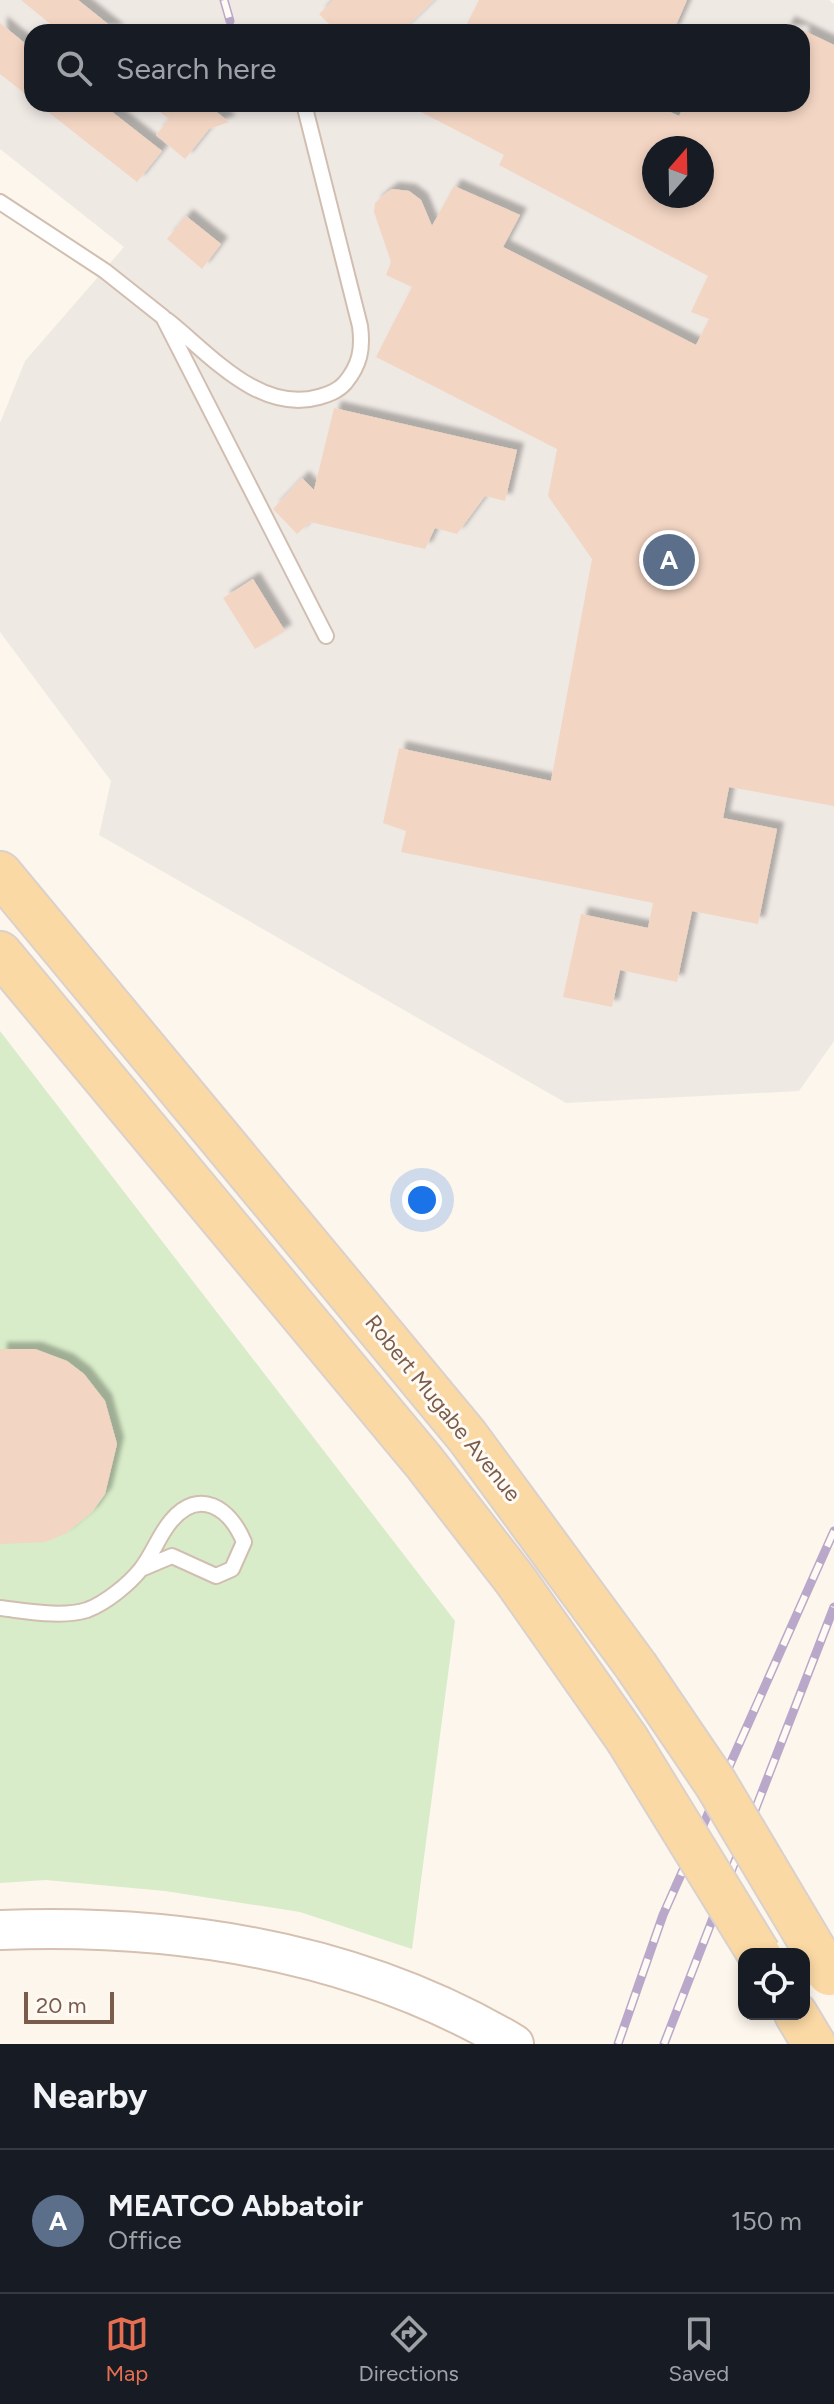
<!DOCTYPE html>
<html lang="en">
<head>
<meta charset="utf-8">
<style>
  body { margin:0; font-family:Figtree,sans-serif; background:#20242c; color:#f1f3f6 }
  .controls { position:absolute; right:24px; bottom:24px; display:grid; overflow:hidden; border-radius:16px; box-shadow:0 4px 12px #0003 }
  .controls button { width:72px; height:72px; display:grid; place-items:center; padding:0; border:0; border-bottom:2px solid #363941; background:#171b24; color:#f1f3f6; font:40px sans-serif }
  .compass { position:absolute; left:642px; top:136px; width:72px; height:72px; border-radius:50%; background:#171b24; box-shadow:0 4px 12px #0003; rotate:20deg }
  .scale { position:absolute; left:24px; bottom:20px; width:90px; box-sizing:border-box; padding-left:8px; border:4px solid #7a5c4d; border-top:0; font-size:22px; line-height:28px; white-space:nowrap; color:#7a5c4d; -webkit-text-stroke:6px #fffaf3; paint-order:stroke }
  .you { position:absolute; left:422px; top:1200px; width:28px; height:28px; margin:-20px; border:6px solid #fff; border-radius:50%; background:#1a73e8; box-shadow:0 0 0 12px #1a73e833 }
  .badge { display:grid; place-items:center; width:52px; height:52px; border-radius:50%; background:#e76f51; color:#fff; font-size:26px; font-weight:700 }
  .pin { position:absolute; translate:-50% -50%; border:4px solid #fff; box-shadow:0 2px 8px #0006 }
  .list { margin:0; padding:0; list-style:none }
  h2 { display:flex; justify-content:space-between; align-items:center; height:104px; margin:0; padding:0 32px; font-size:34px }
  h2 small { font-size:26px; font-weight:400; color:#9ea1a6 }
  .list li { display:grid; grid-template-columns:52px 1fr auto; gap:24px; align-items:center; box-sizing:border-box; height:144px; padding:0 32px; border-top:2px solid #363941 }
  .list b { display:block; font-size:30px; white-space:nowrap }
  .list p { margin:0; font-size:26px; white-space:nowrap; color:#9ea1a6 }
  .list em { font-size:26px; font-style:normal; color:#9ea1a6 }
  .icon { flex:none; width:44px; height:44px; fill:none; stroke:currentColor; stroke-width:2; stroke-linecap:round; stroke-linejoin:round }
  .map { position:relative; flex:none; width:834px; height:2044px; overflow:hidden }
  .search { position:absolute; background:#171b24; box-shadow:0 4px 12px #0003; left:24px; right:24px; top:24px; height:88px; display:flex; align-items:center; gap:20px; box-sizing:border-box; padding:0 28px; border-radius:24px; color:#9ea1a6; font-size:30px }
  .sheet { height:248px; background:#171b24 }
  nav { display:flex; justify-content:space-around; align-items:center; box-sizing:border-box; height:112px; border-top:2px solid #363941; background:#171b24; font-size:22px; color:#9ea1a6 }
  nav a { display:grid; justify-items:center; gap:4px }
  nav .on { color:#e76f51 }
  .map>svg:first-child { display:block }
</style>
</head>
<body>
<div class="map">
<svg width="834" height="2044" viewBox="0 0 834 2044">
  <defs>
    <filter id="shadow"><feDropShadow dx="7" dy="-7" stdDeviation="2" flood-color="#0004"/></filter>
  </defs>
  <rect width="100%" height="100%" fill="#fdf6ec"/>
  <path fill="#efe9e4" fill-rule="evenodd" d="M0,0H829L834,4V1041L799,1091L566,1103L99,835L111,781L0,632V423L25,361L124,247L0,149ZM32,32H802V104H32ZM654,148H702V196H654Z"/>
  <path fill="#d8ecc9" d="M0,1031L455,1621L412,1949L300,1912L165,1891L46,1880L0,1883Z"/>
  <path fill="#f3d5c3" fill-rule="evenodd" filter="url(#shadow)" d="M21,0H78L118,32H60Z
    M333,0H434L401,32H337L319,14Z
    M479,0H687L673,32H463Z
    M0,23L32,49V99L0,74Z
    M788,23L834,45V806L729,787L723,818L777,829L758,924L692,911L677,982L620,970L612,1007L563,997L581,914L648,928L653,903L401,852L406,831L383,823L399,748L551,781L592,559L548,496L557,449L376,357L412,287L386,275L391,262L374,212L375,203L386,193L392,189L409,191L421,200L432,226L454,186L520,215L503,247L696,345L709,319L691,312L708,276L499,165L504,155L421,112L426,104H652L679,116L685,104H802V32H783ZM654,148H702V196H654Z
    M38,104H102L162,151L137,182Z
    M150,104H207L229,122L209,129L185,159L156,135L169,119Z
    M186,216L221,244L202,269L167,239Z
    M334,408L517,450L505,501L485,496L457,534L435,528L425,549L310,522L297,534L273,509L302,478L314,490Z
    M253,579L285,631L255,649L223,598Z
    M0,1349H35L67,1361L84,1374L105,1401L117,1444L105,1494L92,1512L65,1534L45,1542L0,1544Z"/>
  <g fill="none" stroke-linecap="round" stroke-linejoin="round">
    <g stroke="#d1beb0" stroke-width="18">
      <path id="lane" d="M0,202L105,271L163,317L326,636
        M167,320C209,353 259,414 319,397C329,394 338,391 345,383C360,365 363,349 360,326L304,104
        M0,1608C26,1611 62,1618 87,1610C106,1603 129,1584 141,1569C153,1554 159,1535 171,1521C199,1487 230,1508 244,1542L232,1569L216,1576L172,1556L141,1569"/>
    </g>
    <g stroke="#d6c0b0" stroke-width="42">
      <path id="secondary" d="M0,1930C180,1923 357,1951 514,2044"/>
    </g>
    <g stroke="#dad1cd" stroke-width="46">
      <path id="primary" d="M0,873L467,1436L636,1666
        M0,953L424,1462L516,1581L627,1739
        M796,2014L814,2044"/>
    </g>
    <use href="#lane" stroke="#fff" stroke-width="14"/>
    <use href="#secondary" stroke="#fff" stroke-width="38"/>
    <use href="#primary" stroke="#fbd9a5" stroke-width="42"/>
    <g stroke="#b9a8c9" stroke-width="9">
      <path id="rail" d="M224,0L230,21
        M618,2044L663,1915L834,1531
        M664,2044L834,1607"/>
    </g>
    <use href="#rail" stroke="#fffaf3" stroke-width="6" stroke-dasharray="18" stroke-linecap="butt"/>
    <g stroke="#dad1cd" stroke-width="46" stroke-linecap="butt">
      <path id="primary-bridge" d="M636,1666L716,1784L829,1974
        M627,1739L759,1954"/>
    </g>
    <use href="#primary-bridge" stroke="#fbd9a5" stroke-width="42"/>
  </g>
  <g text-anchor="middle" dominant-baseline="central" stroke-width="6" stroke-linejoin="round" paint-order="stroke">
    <g font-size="22" fill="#7a5c4d" stroke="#fffaf3">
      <text transform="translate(443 1408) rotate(51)">Robert Mugabe Avenue</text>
    </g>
  </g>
</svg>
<div class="controls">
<button><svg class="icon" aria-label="locate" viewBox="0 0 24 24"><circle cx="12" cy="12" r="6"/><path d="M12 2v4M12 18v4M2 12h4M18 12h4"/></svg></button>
</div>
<svg class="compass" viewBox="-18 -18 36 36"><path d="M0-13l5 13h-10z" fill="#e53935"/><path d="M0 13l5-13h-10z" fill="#9ea1a6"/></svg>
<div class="scale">20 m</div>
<div class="you"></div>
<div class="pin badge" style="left:669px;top:560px;background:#5c6f8a">A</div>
<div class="search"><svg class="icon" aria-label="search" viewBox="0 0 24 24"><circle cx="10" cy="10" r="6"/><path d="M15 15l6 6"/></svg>Search here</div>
</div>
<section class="sheet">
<h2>Nearby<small></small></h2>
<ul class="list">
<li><span class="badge" style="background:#5c6f8a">A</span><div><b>MEATCO Abbatoir</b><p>Office</p></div><em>150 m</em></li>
</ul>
</section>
<nav>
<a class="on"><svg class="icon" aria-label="map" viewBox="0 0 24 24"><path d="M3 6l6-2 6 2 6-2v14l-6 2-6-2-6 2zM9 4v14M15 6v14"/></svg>Map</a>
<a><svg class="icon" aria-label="directions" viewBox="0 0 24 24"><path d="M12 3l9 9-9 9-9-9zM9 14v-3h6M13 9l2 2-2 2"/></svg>Directions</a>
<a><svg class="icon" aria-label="saved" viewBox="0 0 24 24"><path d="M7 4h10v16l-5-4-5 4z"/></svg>Saved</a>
</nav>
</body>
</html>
